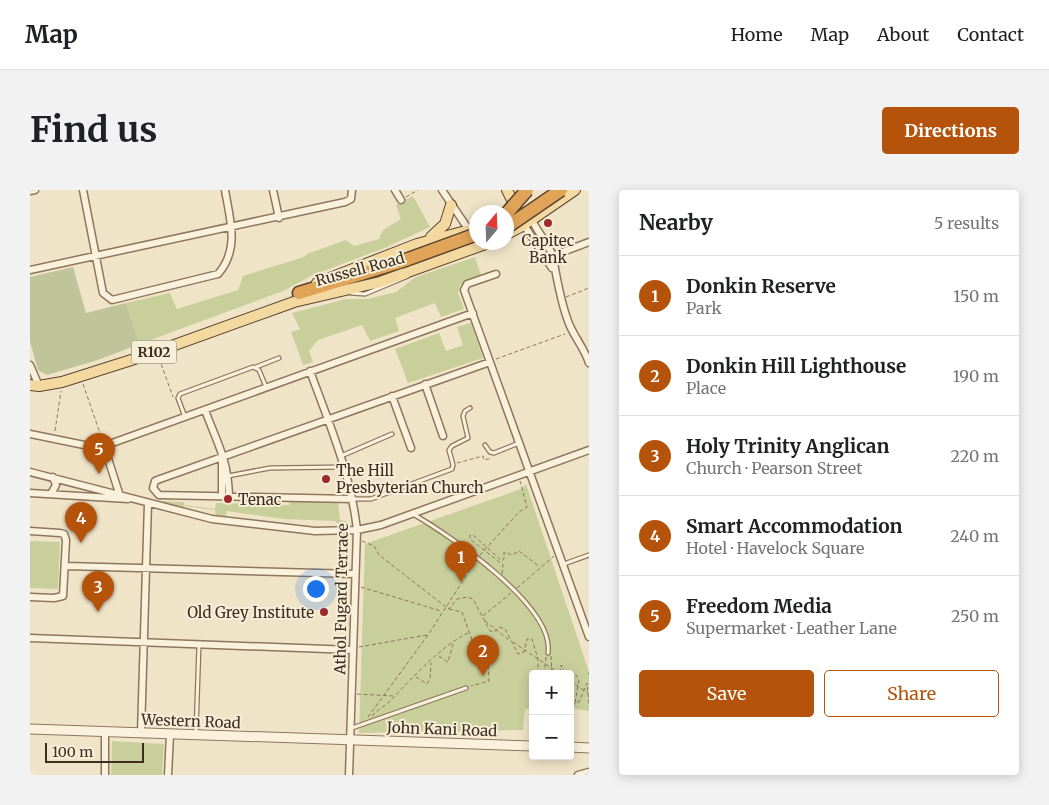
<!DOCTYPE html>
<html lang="en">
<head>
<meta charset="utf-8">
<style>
  body { margin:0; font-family:Merriweather,serif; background:#f2f2f2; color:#202124 }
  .controls { position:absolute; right:15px; bottom:15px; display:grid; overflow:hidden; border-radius:5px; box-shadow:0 2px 12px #0003 }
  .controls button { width:45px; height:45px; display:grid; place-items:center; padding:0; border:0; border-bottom:1px solid #e0e0e0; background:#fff; color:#202124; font:25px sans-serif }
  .compass { position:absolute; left:439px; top:15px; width:45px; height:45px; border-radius:50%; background:#fff; box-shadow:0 2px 12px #0003; rotate:19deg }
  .scale { position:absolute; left:15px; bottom:12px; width:99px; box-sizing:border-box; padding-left:5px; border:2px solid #3d2e20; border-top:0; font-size:14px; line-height:18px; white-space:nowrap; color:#3d2e20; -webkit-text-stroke:4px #f7eed8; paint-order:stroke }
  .you { position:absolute; left:285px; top:398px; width:18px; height:18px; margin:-12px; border:4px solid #fff; border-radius:50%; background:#1a73e8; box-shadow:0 0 0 8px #1a73e833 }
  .badge { display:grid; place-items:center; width:32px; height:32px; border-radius:50%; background:#b45309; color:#fff; font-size:16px; font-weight:700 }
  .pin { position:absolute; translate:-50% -41px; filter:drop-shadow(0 1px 2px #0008) }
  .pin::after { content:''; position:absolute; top:26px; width:18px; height:15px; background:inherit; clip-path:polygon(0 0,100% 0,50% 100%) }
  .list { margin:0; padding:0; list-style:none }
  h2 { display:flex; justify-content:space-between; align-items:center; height:65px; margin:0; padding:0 20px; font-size:21px }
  h2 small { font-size:16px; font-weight:400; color:#757577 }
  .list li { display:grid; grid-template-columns:32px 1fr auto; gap:15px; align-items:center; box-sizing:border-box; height:80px; padding:0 20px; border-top:1px solid #e0e0e0 }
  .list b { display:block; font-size:19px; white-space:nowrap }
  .list p { margin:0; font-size:16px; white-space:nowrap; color:#757577 }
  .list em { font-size:16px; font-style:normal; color:#757577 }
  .actions { display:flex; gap:10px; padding:15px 20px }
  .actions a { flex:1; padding:11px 0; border:1px solid #b45309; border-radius:5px; text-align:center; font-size:18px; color:#b45309 }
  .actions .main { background:#b45309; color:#fff }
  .map { position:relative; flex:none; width:559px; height:585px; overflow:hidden; border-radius:5px }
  header { display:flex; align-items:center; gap:30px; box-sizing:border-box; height:70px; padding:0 25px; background:#fff; border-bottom:1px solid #e0e0e0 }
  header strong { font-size:24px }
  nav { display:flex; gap:28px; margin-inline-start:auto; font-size:18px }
  .intro { display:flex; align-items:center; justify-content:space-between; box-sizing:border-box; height:120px; padding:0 30px }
  h1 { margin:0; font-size:35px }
  .button { padding:12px 22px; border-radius:5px; background:#b45309; color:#fff; font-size:18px; font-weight:700 }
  main { display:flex; gap:30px; padding:0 30px }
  aside { flex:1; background:#fff; border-radius:5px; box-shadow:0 2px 12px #0003 }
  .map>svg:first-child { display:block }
</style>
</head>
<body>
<header>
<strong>Map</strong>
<nav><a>Home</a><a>Map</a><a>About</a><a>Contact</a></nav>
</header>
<div class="intro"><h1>Find us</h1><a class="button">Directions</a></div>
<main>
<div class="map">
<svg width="559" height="585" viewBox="0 0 559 585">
  <rect width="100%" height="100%" fill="#f0e4c8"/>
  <path fill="#c9cf9b" d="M383,6L400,37L357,57L283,85L253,101L110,154L96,113L140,103L147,119L208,100L213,86L274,67L277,64L316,50L324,56L349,49L353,40L371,29L366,15Z
    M445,67L451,85L430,95L428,103L434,119L411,127L405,113L365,128L369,141L340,151L332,135L288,150L279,161L283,172L273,175L261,142L270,139L262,123L316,109H338L366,102L386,87Z
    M441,133L453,168L378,193L365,159L409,143L416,161L433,155L427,137Z
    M496,294L559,482V521L540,518V484H503V519H495L493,540L329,543L335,354L491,299Z
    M132,311L154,312V315L185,319L186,313L260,315L259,312H308L310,330L316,331V334L309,335L305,331L253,329L197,321L196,326H186L185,320L154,316L153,319L131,314Z
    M0,351L30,352L28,399L0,398Z
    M82,551L134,554L132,585H81Z"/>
  <path fill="#bfc49a" d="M43,77L56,123L96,113L110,154L68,170L17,185L8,180L0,152V87Z"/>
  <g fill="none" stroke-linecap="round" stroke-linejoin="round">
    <g stroke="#8d765c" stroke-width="5.5">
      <path id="service" d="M321,103L335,104L378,86
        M226,177L249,168
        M155,227L148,208L150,204L223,177L229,180L236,197
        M455,255L460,262L464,263L489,253
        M311,266L362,244
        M198,286L240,278L314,277
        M324,309H341L422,279L423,275L419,260L422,256L438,248L433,226L435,221L440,218
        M383,324C419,345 525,416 518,463
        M534,374L559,365
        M322,538L436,498
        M166,543L169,454"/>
    </g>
    <g stroke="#8d765c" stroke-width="9">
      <path id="minor" d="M53,0L73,103L82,110L188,84C210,59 200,30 195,0
        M243,0L249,28
        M365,0L371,10
        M412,0L447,52
        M0,1L5,0
        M502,30C507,42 520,55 523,67C527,89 530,110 538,131C543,146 554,157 559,173
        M494,35L522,78
        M522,66L559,52
        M0,80L315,12L321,9L322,0
        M466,84L437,94L434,100L559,447
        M0,175L9,196
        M280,181C299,233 321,284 327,340L319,585
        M395,194L413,246
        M362,206L381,258
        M175,220C187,253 198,269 199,306
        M0,244L59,256H74L443,123
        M74,256L89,303
        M192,272V306
        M0,282L182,329L285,341L327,340L351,335L559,260
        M0,303L98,309
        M21,304L26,295L23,287
        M323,309L129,305L123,298L125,291L130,289L460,172
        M0,341L30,343L34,344L36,350L33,406L24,408L0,407
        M36,376L325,384
        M0,448L323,460
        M111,543L118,313
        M75,585V542
        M138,585L140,544
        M548,585L559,582"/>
    </g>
    <g stroke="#8d765c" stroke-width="11">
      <path id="tertiary" d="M0,539L503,556
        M540,557L559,558"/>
    </g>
    <g stroke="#5b4430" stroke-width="12">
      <path id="primary" d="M477,0L494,34
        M477,44L494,35L545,0
        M401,47L415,34L421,15
        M287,93L387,54L447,38
        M0,195L9,196L32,192L114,166L264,112L350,92L461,52"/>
    </g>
    <g stroke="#5b4430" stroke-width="15">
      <path id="motorway" d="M269,103L370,72"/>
    </g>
    <path stroke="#8d765c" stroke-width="1" stroke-dasharray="4 2.5" stroke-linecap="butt" d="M376,7L388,0
      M536,107L559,98
      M129,168L143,207
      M466,169L535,144
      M53,194L72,249
      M25,241L31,201
      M427,273L453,266L454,270L462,268
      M332,351L344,356L349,365L416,417L419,419L427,409L437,407L443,409L460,441L464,442L469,437L475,439L488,464L494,462L497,449H502L508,469V484
      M450,365L489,322L497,317L490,291
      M472,384L473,375L440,349V345H443L472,371L474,369V362L482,365L489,361L510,377
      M331,397L411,421
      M487,398L524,366
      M419,419L432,422L445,458L452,457L458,473L459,491L441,496
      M453,426L481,403
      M455,431L479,450
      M483,452L530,484
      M329,457L397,445
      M409,466L418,472L423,454
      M521,466L522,484
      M559,482V485
      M530,483L531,475L532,476L535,484
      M514,484L516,467
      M386,487L397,494L400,489L401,473
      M540,491L558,503
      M327,504L363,506
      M540,504L543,488L546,485L549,490L545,513L549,512L557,493L559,514
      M540,521L545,513
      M342,526C348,519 357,515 363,508C383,487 413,454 440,442
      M338,527L398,445L445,372"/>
    <use href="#service" stroke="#faf1dc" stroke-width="3"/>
    <use href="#minor" stroke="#faf1dc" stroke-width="6"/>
    <use href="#tertiary" stroke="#faf1dc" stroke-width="9"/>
    <use href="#primary" stroke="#f3d9a0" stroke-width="10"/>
    <use href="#motorway" stroke="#e0a458" stroke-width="12"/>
    <g stroke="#5b4430" stroke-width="15" stroke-linecap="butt">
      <path id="motorway-bridge" d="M477,23L497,0
        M477,37L531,0
        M370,72L447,44"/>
    </g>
    <use href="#motorway-bridge" stroke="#e0a458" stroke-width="12"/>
  </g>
  <g fill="#9e2a2b" stroke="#f7eed8" stroke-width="2">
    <circle cx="518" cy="33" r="5"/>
    <circle cx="296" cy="289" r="5"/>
    <circle cx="198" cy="309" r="5"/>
    <circle cx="294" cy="422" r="5"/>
  </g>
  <g text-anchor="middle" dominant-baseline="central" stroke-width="4" stroke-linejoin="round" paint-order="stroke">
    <rect fill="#f7eed8" stroke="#756857" stroke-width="1" x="101.5" y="150.5" width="45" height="23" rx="4"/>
    <g font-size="14" font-weight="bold" fill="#3d2e20">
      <text x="124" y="162">R102</text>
    </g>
    <g font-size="15" fill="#3d2e20" stroke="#f7eed8" text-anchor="start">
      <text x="518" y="50" text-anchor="middle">Capitec<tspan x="518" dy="17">Bank</tspan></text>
      <text x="306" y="280">The Hill<tspan x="306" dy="17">Presbyterian Church</tspan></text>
      <text x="208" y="309">Tenac</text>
      <text x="284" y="422" text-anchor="end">Old Grey Institute</text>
    </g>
    <g font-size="15" fill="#3d2e20" stroke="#f7eed8">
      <text transform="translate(330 79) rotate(-15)">Russell Road</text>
      <text transform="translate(311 409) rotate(-89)">Athol Fugard Terrace</text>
      <text transform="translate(161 531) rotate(2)">Western Road</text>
      <text transform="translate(412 539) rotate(2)">John Kani Road</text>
    </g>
  </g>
</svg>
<div class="controls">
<button>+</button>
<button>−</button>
</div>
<svg class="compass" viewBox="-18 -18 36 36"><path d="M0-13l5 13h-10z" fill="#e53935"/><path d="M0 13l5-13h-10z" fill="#757577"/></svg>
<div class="scale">100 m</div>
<div class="you"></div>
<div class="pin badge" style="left:431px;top:392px">1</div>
<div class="pin badge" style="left:453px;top:486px">2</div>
<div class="pin badge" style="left:68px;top:422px">3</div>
<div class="pin badge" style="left:51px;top:353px">4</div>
<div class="pin badge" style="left:69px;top:284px">5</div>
</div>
<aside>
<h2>Nearby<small>5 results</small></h2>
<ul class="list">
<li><span class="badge">1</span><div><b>Donkin Reserve</b><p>Park</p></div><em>150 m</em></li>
<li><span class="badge">2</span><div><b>Donkin Hill Lighthouse</b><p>Place</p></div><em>190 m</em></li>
<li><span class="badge">3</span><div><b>Holy Trinity Anglican</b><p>Church · Pearson Street</p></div><em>220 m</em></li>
<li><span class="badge">4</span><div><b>Smart Accommodation</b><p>Hotel · Havelock Square</p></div><em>240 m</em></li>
<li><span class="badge">5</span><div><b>Freedom Media</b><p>Supermarket · Leather Lane</p></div><em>250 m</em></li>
</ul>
<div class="actions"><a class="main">Save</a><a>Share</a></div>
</aside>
</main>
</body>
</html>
